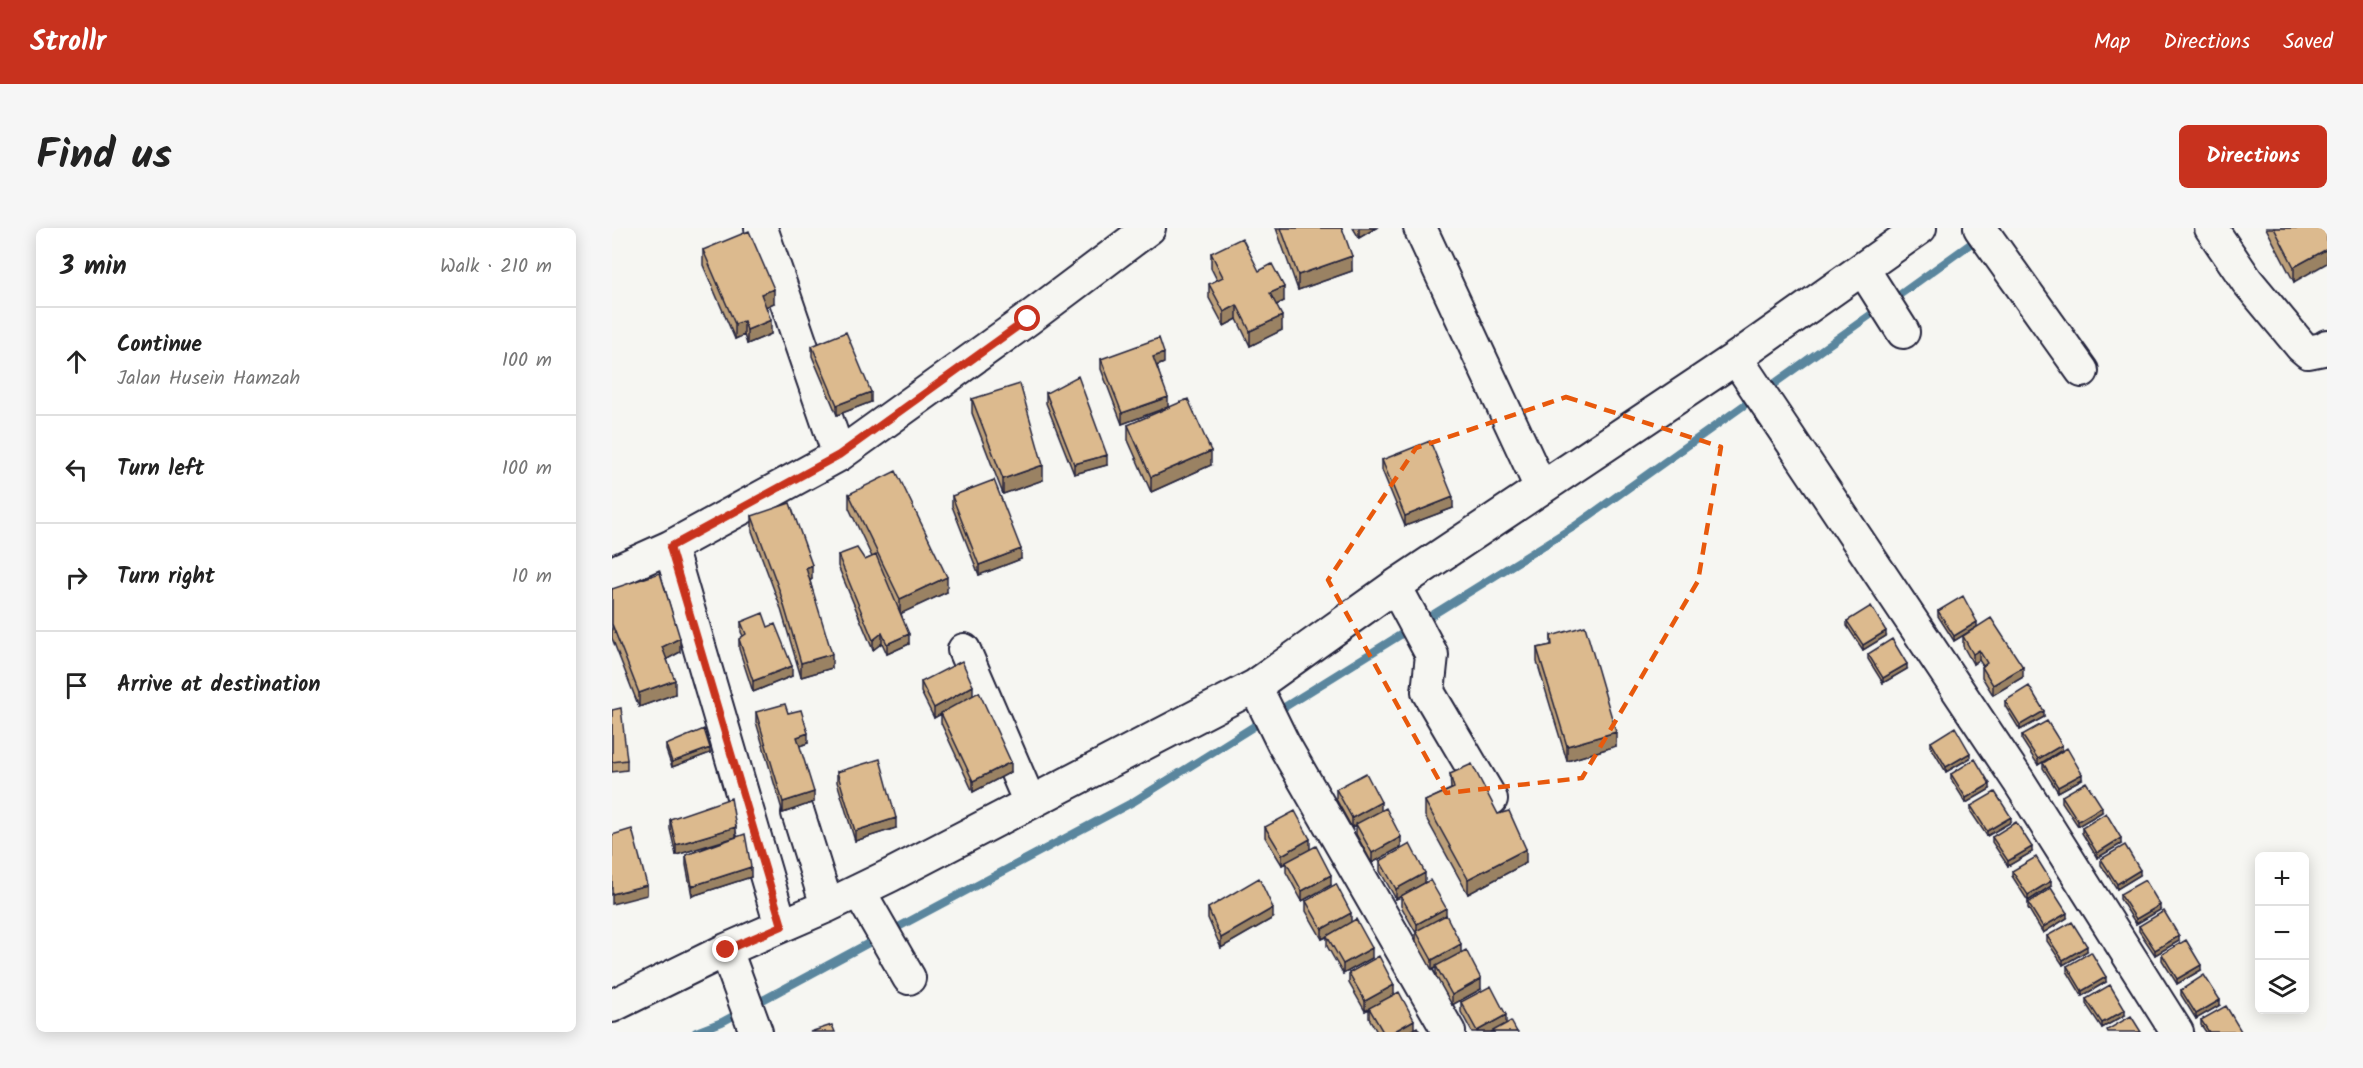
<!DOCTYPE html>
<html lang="en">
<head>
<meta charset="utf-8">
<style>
  body { margin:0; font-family:Kalam,sans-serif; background:#f6f6f6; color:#222 }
  .controls { position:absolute; right:18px; bottom:18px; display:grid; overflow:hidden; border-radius:9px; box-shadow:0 3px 15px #0003 }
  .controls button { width:54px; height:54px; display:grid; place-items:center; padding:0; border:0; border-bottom:2px solid #e0e0e0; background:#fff; color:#222; font:30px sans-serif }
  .stop { position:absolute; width:18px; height:18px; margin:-14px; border:4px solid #c8321e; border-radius:50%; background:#fff }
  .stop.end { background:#c8321e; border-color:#fff; box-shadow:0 2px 6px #0008 }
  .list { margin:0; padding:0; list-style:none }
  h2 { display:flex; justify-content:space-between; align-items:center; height:78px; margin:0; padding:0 24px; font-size:26px }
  h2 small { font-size:20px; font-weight:400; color:#767676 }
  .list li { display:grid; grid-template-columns:39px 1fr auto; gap:18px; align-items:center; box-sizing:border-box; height:108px; padding:0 24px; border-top:2px solid #e0e0e0 }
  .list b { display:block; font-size:22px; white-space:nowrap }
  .list p { margin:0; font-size:20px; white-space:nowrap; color:#767676 }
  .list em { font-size:20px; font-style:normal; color:#767676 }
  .icon { flex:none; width:33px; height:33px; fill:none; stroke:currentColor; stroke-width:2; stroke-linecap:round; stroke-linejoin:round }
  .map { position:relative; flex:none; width:1715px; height:804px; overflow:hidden; border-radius:9px }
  header { display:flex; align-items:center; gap:36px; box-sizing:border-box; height:84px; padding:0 30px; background:#c8321e; color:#fff }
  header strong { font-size:28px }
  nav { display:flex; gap:33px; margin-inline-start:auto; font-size:21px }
  .intro { display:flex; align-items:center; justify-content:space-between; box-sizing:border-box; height:144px; padding:0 36px }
  h1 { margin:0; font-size:42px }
  .button { padding:15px 27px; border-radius:9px; background:#c8321e; color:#fff; font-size:21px; font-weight:700 }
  main { display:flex; gap:36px; padding:0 36px }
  aside { flex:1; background:#fff; border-radius:9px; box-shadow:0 3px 15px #0003 }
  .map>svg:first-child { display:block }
</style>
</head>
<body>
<header>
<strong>Strollr</strong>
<nav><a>Map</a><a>Directions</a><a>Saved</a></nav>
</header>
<div class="intro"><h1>Find us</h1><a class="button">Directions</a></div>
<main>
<aside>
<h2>3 min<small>Walk · 210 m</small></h2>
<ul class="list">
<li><svg class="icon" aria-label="ahead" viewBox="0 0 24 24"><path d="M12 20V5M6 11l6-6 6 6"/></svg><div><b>Continue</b><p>Jalan Husein Hamzah</p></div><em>100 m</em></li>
<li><svg class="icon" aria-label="left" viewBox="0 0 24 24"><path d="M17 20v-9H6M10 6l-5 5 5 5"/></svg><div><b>Turn left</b></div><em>100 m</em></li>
<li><svg class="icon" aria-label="right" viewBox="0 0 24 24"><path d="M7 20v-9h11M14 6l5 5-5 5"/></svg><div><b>Turn right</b></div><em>10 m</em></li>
<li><svg class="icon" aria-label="arrive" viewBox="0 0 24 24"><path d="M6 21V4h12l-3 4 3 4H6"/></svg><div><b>Arrive at destination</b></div></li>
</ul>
</aside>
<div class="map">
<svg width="1715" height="804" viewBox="0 0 1715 804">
  <rect width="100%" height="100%" fill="#f6f6f2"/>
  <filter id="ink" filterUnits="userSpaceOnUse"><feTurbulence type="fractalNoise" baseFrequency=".0167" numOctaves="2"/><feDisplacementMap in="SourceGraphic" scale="12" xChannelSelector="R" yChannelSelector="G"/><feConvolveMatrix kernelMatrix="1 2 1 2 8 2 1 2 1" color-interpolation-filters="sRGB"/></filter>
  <g filter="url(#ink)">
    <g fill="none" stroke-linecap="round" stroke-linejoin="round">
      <path stroke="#5a869e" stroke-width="8" d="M1279,73L1368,9
        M663,485L963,298L1268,80
        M277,704L521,574L652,492
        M84,804L110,794L266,710"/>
      <g stroke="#22223b" stroke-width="36">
        <path id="minor" d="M149,0L227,227
          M808,0L929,260
          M1368,0L1470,143
          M1599,0L1635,53L1689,118L1696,124L1711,121L1715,118
          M1251,41L1291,104
          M1124,130L1406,552L1565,804
          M58,319L169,698
          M0,345L58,319L227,227L416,91L537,0
          M783,358L820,427L816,464L879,571
          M352,422L418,575
          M643,458L671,515L837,804
          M186,585L215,678
          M247,663L297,750
          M114,722L144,804
          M0,778L114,722L215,678L279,647L643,458L783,358L1124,130L1308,0"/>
      </g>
      <use href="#minor" stroke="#f6f6f2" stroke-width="32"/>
    </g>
    <path fill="#bda07a" stroke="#22223b" stroke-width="1.5" d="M664,0H730L740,43L686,62Z
      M741,0H764L747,10Z
      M1654,0H1715L1682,54Z
      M91,22L162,75L154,78L159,106L135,116L132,107L123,111L91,37Z
      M599,25L647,43L672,73L664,77L670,102L638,118L625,91L612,98L597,70V56L605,52L599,40Z
      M200,118L259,174L225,187L200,128Z
      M489,131L552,135L545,138L556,179L510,196L489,141Z
      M434,165L495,237L462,246L434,175Z
      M360,171L431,252L391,266L360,185Z
      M516,197L599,237L539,264L516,212Z
      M770,232L841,280L793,298L770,242Z
      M237,266L335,364L289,385L297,416L275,426L270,415L261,422L226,338V327L253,332L260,329L237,280Z
      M340,268L409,331L367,347L340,278Z
      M140,288L200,351L198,353L220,440L189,449L168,378L140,303Z
      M0,361L68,424L55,431L63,466L27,479L0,410Z
      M1326,383L1365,399L1342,413L1326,388Z
      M1235,393L1274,408L1251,422L1235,398Z
      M129,394L156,399L180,448L141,464L127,421V411L131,408L129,404Z
      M939,408L1004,518L955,533L925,434V420L939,417Z
      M1351,408L1411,449L1381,467L1370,449V439L1371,438L1367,432L1361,436L1351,418Z
      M1256,426L1295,441L1271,455L1256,431Z
      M309,454L361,468L399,544L361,564L329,495V486L322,490L309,464Z
      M1393,473L1432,489L1408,502L1393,478Z
      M0,482L15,532V542L0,544Z
      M144,484L176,485L196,515L187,518L202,574L171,585L144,494Z
      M1410,507L1450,522L1426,537L1410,512Z
      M1319,514L1358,530L1334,544L1319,519Z
      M54,517L98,525L60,539L54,522Z
      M1431,535L1470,551L1446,564L1431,540Z
      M225,544L284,600L243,613L225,554Z
      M838,546L886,586L914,635L856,666L813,588V573L839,561Z
      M1339,546L1378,561L1354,575L1339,551Z
      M724,561L769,583L789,619L760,635L744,606V597L740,600L724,571Z
      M1450,568L1490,584L1466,598L1450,574Z
      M1359,578L1399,594L1375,608L1359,584Z
      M58,591L124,609L139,649L80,668L74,637V627L117,611L64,627L58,601Z
      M653,599L698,621L719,657L690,673L674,644V635L670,637L653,609Z
      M1470,600L1509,616L1485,630L1470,605Z
      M1380,609L1420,624L1396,638L1380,614Z
      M1489,631L1528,647L1505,661L1489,637Z
      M768,633L813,654L834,687L849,725L869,761L840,777L824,748V739L820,742L804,713V705L789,678V669L784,671L768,643Z
      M1400,643L1439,658L1416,673L1400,648Z
      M1508,666L1548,682L1524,696L1508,671Z
      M694,673L739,694L760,730L731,746L715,718V709L710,711L694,683Z
      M1416,675L1455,690L1431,705L1416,680Z
      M596,680L661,690L609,720L596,690Z
      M1527,698L1567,713L1543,727L1527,703Z
      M1435,708L1475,723L1451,737L1435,713Z
      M1550,726L1589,742L1565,756L1550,732Z
      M1455,738L1494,754L1470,768L1455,743Z
      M737,745L782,766L802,800L808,804H765L757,790V781L753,783L737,755Z
      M1569,762L1608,777L1584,791L1569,767Z
      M1474,771L1513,787L1490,800L1474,776Z
      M849,774L894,796L905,804H860L849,784Z
      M1589,792L1629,804H1594L1589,797Z"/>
    <path fill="#9a8263" stroke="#22223b" stroke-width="1.5" d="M747,0H764L747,10Z
      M1715,21V35L1682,54V39Z
      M740,28V43L686,62V47Z
      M672,59V73L658,80V65Z
      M162,61V75L149,81V66Z
      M625,77V91L612,98V84Z
      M670,88V102L638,118V103Z
      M159,92V106L135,116V102Z
      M132,93V107L123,111V96Z
      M552,125V135L541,139V129Z
      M259,164V174L225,187V177Z
      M556,169V179L510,196V185Z
      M599,223V237L539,264V249Z
      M495,227V237L462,246V236Z
      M431,237V252L391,266V251Z
      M841,269V280L793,298V288Z
      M409,321V331L367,347V337Z
      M200,337V351L194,355V340Z
      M335,349V364L288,386V371Z
      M1365,394V399L1342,413V408Z
      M1274,403V408L1251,422V417Z
      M270,405V415L261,422V412Z
      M297,406V416L275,426V416Z
      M68,410V424L50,434V419Z
      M1367,422V432L1361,436V426Z
      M220,426V440L189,449V435Z
      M1295,436V441L1271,455V450Z
      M180,438V448L141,464V453Z
      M1411,439V449L1381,467V457Z
      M63,452V466L27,479V465Z
      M361,458V468L322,490V480Z
      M1432,483V489L1408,502V497Z
      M1004,504V518L955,533V518Z
      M196,505V515L185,519V509Z
      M1450,517V522L1426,537V531Z
      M98,520V525L60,539V534Z
      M1358,525V530L1334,544V539Z
      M399,534V544L361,564V553Z
      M1470,546V551L1446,564V559Z
      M1378,556V561L1354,575V570Z
      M202,564V574L171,585V574Z
      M769,574V584L740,600V590Z
      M1490,579V584L1466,598V593Z
      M1399,589V594L1375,608V603Z
      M284,590V600L243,613V603Z
      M124,599V609L64,627V617Z
      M789,609V619L760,635V625Z
      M1509,610V616L1485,630V625Z
      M698,611V622L670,637V627Z
      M1420,619V624L1396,638V633Z
      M914,621V635L856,666V651Z
      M139,639V649L80,668V658Z
      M1528,642V647L1505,661V656Z
      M813,645V655L784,671V661Z
      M719,647V657L690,673V663Z
      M1439,653V658L1416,673V667Z
      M35,657V667L0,676V666Z
      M1548,677V682L1524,696V691Z
      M661,680V690L609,720V710Z
      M834,680V690L805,704V696Z
      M739,685V695L710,711V701Z
      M1455,685V690L1431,705V699Z
      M1567,708V713L1543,727V722Z
      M849,716V726L820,742V732Z
      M1475,718V723L1451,737V732Z
      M760,720V730L731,746V736Z
      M1589,737V742L1565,756V751Z
      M1494,749V754L1470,768V763Z
      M869,751V761L840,777V767Z
      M782,757V767L753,783V773Z
      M1608,772V777L1584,791V786Z
      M1513,782V787L1490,800V795Z
      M894,787V797L881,804H865V803Z
      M802,792V802L799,804H781Z"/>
    <path fill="#dcba8e" stroke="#22223b" stroke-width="1.5" d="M669,0H730L740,28L686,47Z
      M1662,0H1715V21L1682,39Z
      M137,3L162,61L149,66L159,92L135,102L132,93L123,96L91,22Z
      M630,10L647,43L660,36L672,59L658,65L670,88L638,103L625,77L612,84L597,56L611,49L599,25Z
      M234,104L259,164L225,177L200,118Z
      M547,110L552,125L541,129L556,169L510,185L489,131Z
      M466,148L495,227L462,236L434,165Z
      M408,156L431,237L391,251L360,171Z
      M576,171L599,223L539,249L516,197Z
      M818,213L841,269L793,288L770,232Z
      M284,243L335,349L288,371L237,266Z
      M382,252L409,321L367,337L340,268Z
      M178,275L200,337L194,340L220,426L189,435L168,364L140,288Z
      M245,320L253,332L264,327L297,406L275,416L270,405L261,412L226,327Z
      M48,345L68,410L50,419L63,452L27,465L0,396V361Z
      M1351,368L1365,394L1342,408L1326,383Z
      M1259,378L1274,403L1251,417L1235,393Z
      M151,385L156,399L163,396L180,438L141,453L127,411L134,406L129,394Z
      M1379,390L1411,439L1381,457L1370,439L1375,435L1367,422L1361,426L1351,408Z
      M973,398L1004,504L955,518L925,420L940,417L939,408Z
      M1280,411L1295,436L1271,450L1256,426Z
      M350,433L361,458L322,480L309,454Z
      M1417,458L1432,483L1408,497L1393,473Z
      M367,464L399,534L361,553L329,485Z
      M173,476L176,485L189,482L196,505L185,509L202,564L171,574L144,484Z
      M9,480L15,532L0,534V482Z
      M1435,493L1450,517L1426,531L1410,507Z
      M1343,499L1358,525L1334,539L1319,514Z
      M92,501L98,520L60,534L54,517Z
      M1455,520L1470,546L1446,559L1431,535Z
      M268,531L284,590L243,603L225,544Z
      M1363,531L1378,556L1354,570L1339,546Z
      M860,536L886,586L897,583L914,621L856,651L813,573L842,560L838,546Z
      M754,545L769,574L740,590L724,561Z
      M1474,554L1490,579L1466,593L1450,568Z
      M1383,564L1399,589L1375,603L1359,578Z
      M119,570L124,599L64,617L58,591Z
      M774,580L789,609L760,625L744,596Z
      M683,583L698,611L670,627L653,599Z
      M1494,585L1509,610L1485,625L1470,600Z
      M1404,594L1420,619L1396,633L1380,609Z
      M20,601L35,657L0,666V607Z
      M133,606L139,639L80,658L74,627Z
      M798,616L813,645L784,661L768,633Z
      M1513,617L1528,642L1505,656L1489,631Z
      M704,618L719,647L690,663L674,634Z
      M1424,629L1439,653L1416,667L1400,643Z
      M647,650L661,680L609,710L596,680Z
      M818,652L834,680L805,696L789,668Z
      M1533,652L1548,677L1524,691L1508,666Z
      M724,656L739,685L710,701L694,673Z
      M1439,660L1455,685L1431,699L1416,675Z
      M1552,683L1567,708L1543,722L1527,698Z
      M834,687L849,716L820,732L804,703Z
      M744,691L760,720L731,736L715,708Z
      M1460,694L1475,718L1451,732L1435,708Z
      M1574,712L1589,737L1565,751L1550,726Z
      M854,722L869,751L840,767L824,738Z
      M1479,724L1494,749L1470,763L1455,738Z
      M767,728L782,757L753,773L737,745Z
      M1592,747L1608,772L1584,786L1569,762Z
      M1498,757L1513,782L1490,795L1474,771Z
      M879,758L894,787L865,803L849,774Z
      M787,764L802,792L781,804H771L757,780Z
      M1614,778L1629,803L1626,804H1597L1589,792Z
      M1519,788L1529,804H1496L1495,802Z
      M899,793L905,804H879Z
      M220,797L223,804H198Z
      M805,799L808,804H796Z"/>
  </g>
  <g fill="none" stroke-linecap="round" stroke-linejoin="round" filter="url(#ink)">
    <path stroke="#c8321e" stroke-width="8" d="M114,722L170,698L58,319L227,227L416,91"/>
  </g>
  <path fill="none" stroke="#e8590c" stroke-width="4.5" stroke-dasharray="12 8" stroke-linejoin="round" d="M954,169L1109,219L1086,353L970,550L834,565L716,352L804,220Z"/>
</svg>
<div class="controls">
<button>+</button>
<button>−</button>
<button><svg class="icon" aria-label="layers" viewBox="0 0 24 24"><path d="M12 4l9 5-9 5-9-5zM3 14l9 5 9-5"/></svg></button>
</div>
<div class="stop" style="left:416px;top:91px"></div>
<div class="stop end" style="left:114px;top:722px"></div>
</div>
</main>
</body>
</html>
